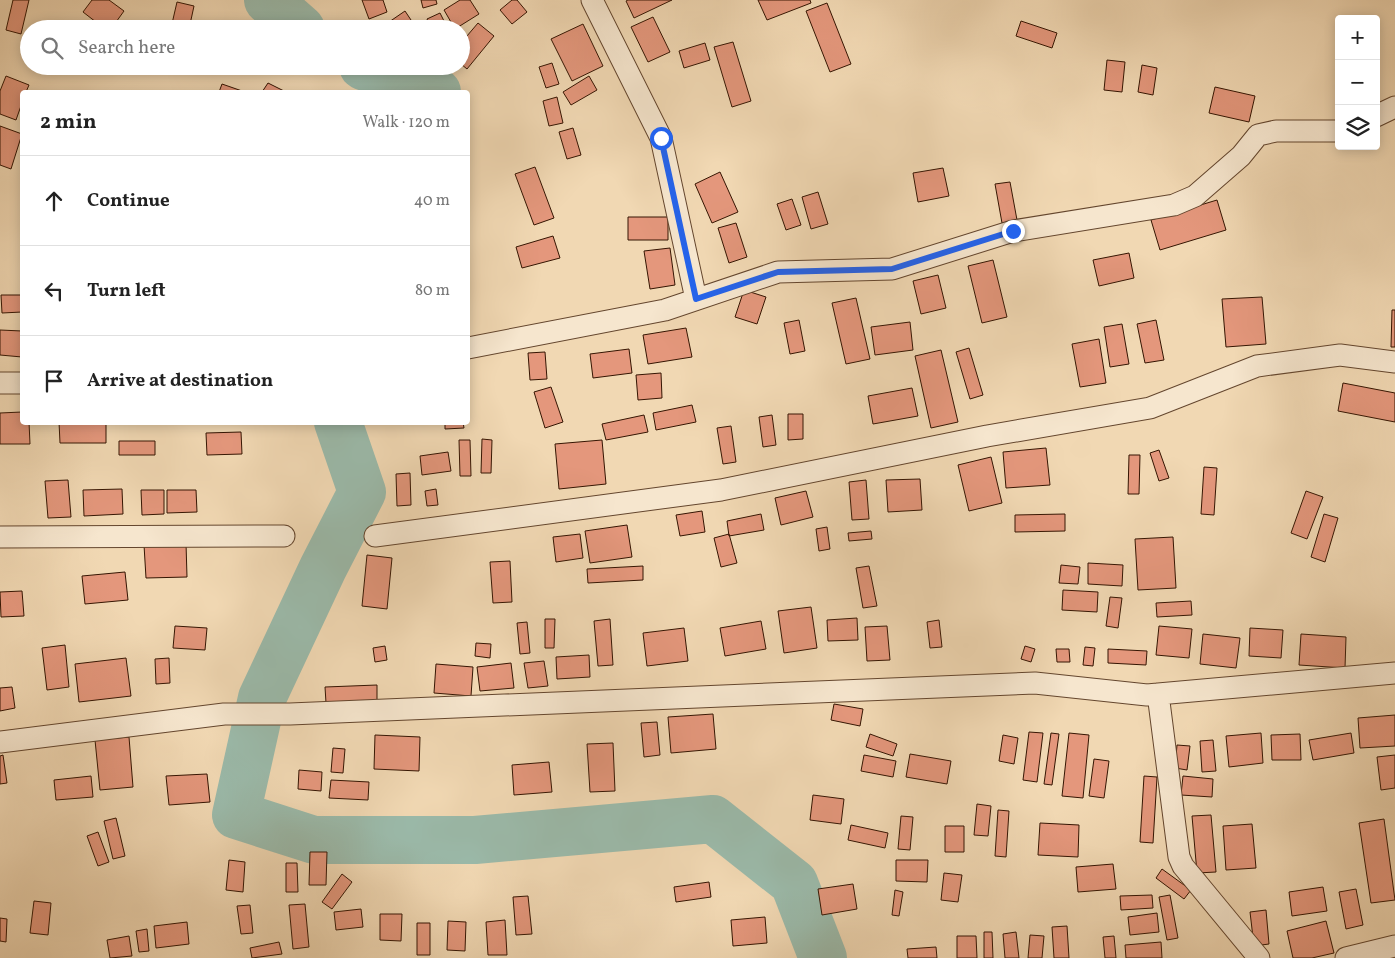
<!DOCTYPE html>
<html lang="en">
<head>
<meta charset="utf-8">
<style>
  body { margin:0; font-family:Vollkorn,serif; background:#f2f2f2; color:#222 }
  .controls { position:absolute; right:15px; top:15px; display:grid; overflow:hidden; border-radius:5px; box-shadow:0 2px 12px #0003 }
  .controls button { width:45px; height:45px; display:grid; place-items:center; padding:0; border:0; border-bottom:1px solid #e0e0e0; background:#fff; color:#222; font:25px sans-serif }
  .stop { position:absolute; width:15px; height:15px; margin:-11px; border:4px solid #2563eb; border-radius:50%; background:#fff }
  .stop.end { background:#2563eb; border-color:#fff; box-shadow:0 1px 5px #0008 }
  .list { margin:0; padding:0; list-style:none }
  h2 { display:flex; justify-content:space-between; align-items:center; height:65px; margin:0; padding:0 20px; font-size:21px }
  h2 small { font-size:16px; font-weight:400; color:#767676 }
  .list li { display:grid; grid-template-columns:32px 1fr auto; gap:15px; align-items:center; box-sizing:border-box; height:90px; padding:0 20px; border-top:1px solid #e0e0e0 }
  .list b { display:block; font-size:19px; white-space:nowrap }
  .list em { font-size:16px; font-style:normal; color:#767676 }
  .icon { flex:none; width:28px; height:28px; fill:none; stroke:currentColor; stroke-width:2; stroke-linecap:round; stroke-linejoin:round }
  .map { position:relative; flex:none; width:1395px; height:958px; overflow:hidden }
  .search { position:absolute; background:#fff; box-shadow:0 2px 12px #0003; left:20px; top:20px; width:450px; height:55px; display:flex; align-items:center; gap:12px; box-sizing:border-box; padding:0 18px; border-radius:28px; color:#767676; font-size:19px }
  .panel { position:absolute; background:#fff; box-shadow:0 2px 12px #0003; left:20px; top:90px; width:450px; height:335px; border-radius:5px }
  .map>svg:first-child { display:block }
</style>
</head>
<body>
<div class="map">
<svg width="1395" height="958" viewBox="0 0 1395 958">
  <rect width="100%" height="100%" fill="#f1d8b3"/>
  <filter id="stains"><feTurbulence type="fractalNoise" baseFrequency=".004" numOctaves="4"/><feColorMatrix values="0 0 0 0 .2 0 0 0 0 .09 0 0 0 0 .02 0 0 0 .5 -.17"/></filter>
  <radialGradient id="worn" r=".72"><stop offset=".6" stop-color="#630" stop-opacity="0"/><stop offset="1" stop-color="#630" stop-opacity=".3"/></radialGradient>
  <g fill="none" stroke-linecap="round" stroke-linejoin="round">
    <path stroke="#9bbaaa" stroke-width="48" d="M268,0L301,29
      M363,66L437,92
      M338,422L362,492L323,568L262,698L236,815L314,840H475L713,819L794,883L823,958"/>
  </g>
  <path fill="#e4977c" stroke="#351502" d="M13,0H29L21,34L6,30Z
    M92,0H109L124,11L111,29H105L83,12Z
    M362,0H383L387,12L369,19Z
    M421,0H436L437,4L423,8Z
    M460,0H470L479,14L455,29L444,10Z
    M512,0H517L527,12L512,24L500,10Z
    M628,0H672L634,18L626,1Z
    M758,0H810L811,3L767,20Z
    M177,2L194,6L189,29L171,28Z
    M827,3L851,64L830,72L806,11Z
    M405,11L417,29H394L389,22Z
    M440,13L448,29H431L427,19Z
    M653,17L670,52L648,62L631,27Z
    M1021,21L1057,33L1052,48L1016,36Z
    M478,23L494,36L467,69L461,64V43Z
    M583,24L603,66L572,81L551,39Z
    M29,30V55L22,53Z
    M733,42L751,101L732,107L714,47Z
    M705,43L710,60L684,68L679,51Z
    M1107,60L1125,62L1122,92L1104,90Z
    M552,63L559,84L546,88L539,67Z
    M1142,65L1157,68L1153,95L1138,92Z
    M6,76L29,85L26,92H22V103L16,120L0,114V91Z
    M589,76L597,90L571,105L563,92Z
    M268,83L286,92H262Z
    M222,84L245,92H219Z
    M1215,87L1255,96L1249,122L1209,113Z
    M557,97L563,123L549,126L543,101Z
    M0,126L22,134L11,169L0,165Z
    M573,128L581,155L567,159L559,132Z
    M535,167L554,218L534,225L515,174Z
    M943,168L949,196L918,202L913,173Z
    M720,172L738,212L712,223L695,184Z
    M1010,182L1017,220L1002,223L995,184Z
    M818,192L828,224L811,229L802,197Z
    M792,199L801,225L786,230L777,204Z
    M1217,200L1226,230L1160,250L1151,220Z
    M628,217H668V240H628Z
    M736,223L747,257L729,263L718,228Z
    M553,236L560,258L522,268L516,247Z
    M670,248L675,285L650,289L644,251Z
    M1129,253L1134,278L1099,286L1093,260Z
    M993,260L1007,317L982,323L968,266Z
    M938,275L946,308L921,314L913,281Z
    M744,290L766,297L757,324L735,317Z
    M1,295H22V312L2,313Z
    M1262,297L1266,344L1226,347L1222,299Z
    M856,298L870,359L846,364L832,303Z
    M1392,310H1395V347H1391Z
    M799,320L805,351L790,354L784,323Z
    M1156,320L1164,360L1145,363L1137,324Z
    M910,322L913,350L875,355L871,327Z
    M1122,324L1129,364L1110,367L1104,327Z
    M686,328L692,357L648,364L643,335Z
    M0,330L22,331V357L0,355Z
    M1099,339L1106,383L1080,387L1072,344Z
    M969,348L983,395L970,399L956,352Z
    M629,349L632,373L593,378L590,354Z
    M941,350L958,422L931,428L915,356Z
    M545,352L547,379L530,380L528,353Z
    M661,373L662,398L638,400L636,375Z
    M1343,383L1395,393V422L1338,411Z
    M551,387L563,422L545,428L534,392Z
    M912,388L918,416L873,424L868,396Z
    M692,405L696,422L656,430L653,413Z
    M22,412V422H29L30,444H0V413Z
    M788,414H803V439L788,440Z
    M644,415L648,432L606,440L602,424Z
    M772,415L776,445L763,447L759,417Z
    M59,422H106V443H60Z
    M445,422H463L464,428L445,429Z
    M731,426L736,462L723,464L717,428Z
    M241,432L242,454L207,455L206,433Z
    M482,439L492,440L491,473H481Z
    M459,440H470L471,476H460Z
    M602,440L606,484L559,489L555,444Z
    M119,441H155V455H119Z
    M1046,448L1050,485L1006,488L1003,452Z
    M1159,450L1169,478L1159,481L1150,453Z
    M448,452L451,471L422,475L420,456Z
    M1129,455H1140L1139,494H1128Z
    M991,457L1002,503L969,511L958,465Z
    M1204,467L1217,468L1214,515L1201,514Z
    M410,473L411,505L397,506L396,474Z
    M920,479L922,510L888,512L886,480Z
    M68,480L71,517L48,518L45,481Z
    M866,480L869,519L852,520L849,482Z
    M122,489L123,514L84,516L83,490Z
    M436,489L438,505L427,506L425,491Z
    M141,490H164V514L142,515Z
    M167,490H196L197,512L167,513Z
    M806,491L813,517L781,525L775,498Z
    M1306,491L1323,497L1307,539L1291,533Z
    M702,511L705,532L680,536L676,515Z
    M761,514L764,530L729,536L727,521Z
    M1065,514V531L1015,532V515Z
    M1324,514L1338,518L1325,562L1311,557Z
    M627,525L632,557L590,563L585,531Z
    M827,527L830,549L819,551L816,529Z
    M871,531L872,539L849,541L848,533Z
    M580,534L583,558L556,562L553,537Z
    M729,534L737,563L721,567L714,538Z
    M1173,537L1176,588L1138,590L1135,539Z
    M186,543L187,577L146,578L144,545Z
    M367,555L392,558L387,609L362,606Z
    M510,561L512,602L493,603L490,562Z
    M1088,563L1123,565L1122,586L1088,584Z
    M1061,565L1080,567L1078,584L1059,583Z
    M643,566V580L588,583L587,569Z
    M869,566L877,606L863,608L856,568Z
    M125,572L128,600L85,604L82,576Z
    M1063,590L1098,592L1097,612L1062,610Z
    M22,591L24,616L1,617L0,592Z
    M1110,597L1122,598L1118,628L1106,626Z
    M1191,601L1192,615L1157,617L1156,603Z
    M811,607L817,648L784,653L778,611Z
    M857,618L858,640L828,641L827,620Z
    M545,619H555L554,648H545Z
    M610,619L613,665L598,666L594,621Z
    M939,620L942,647L930,648L927,622Z
    M761,621L766,649L725,656L720,628Z
    M527,622L530,653L520,654L517,623Z
    M175,626L207,628L205,650L173,648Z
    M887,626L890,660L867,661L865,627Z
    M1159,626L1192,629L1189,658L1156,655Z
    M684,628L688,661L647,666L643,633Z
    M1250,628L1283,630L1281,658L1249,656Z
    M1203,634L1240,638L1236,668L1200,664Z
    M1301,634L1346,637L1345,668L1299,665Z
    M476,643L491,644L490,658L475,656Z
    M65,645L69,687L47,690L42,648Z
    M385,646L387,660L375,662L373,648Z
    M1025,646L1035,649L1031,662L1021,659Z
    M1085,647L1095,648L1093,666L1083,665Z
    M1056,649H1069L1070,662H1057Z
    M1108,649L1147,651L1146,665L1108,663Z
    M589,655L590,677L557,679L556,657Z
    M126,658L131,696L79,702L75,664Z
    M169,658L170,683L156,684L155,659Z
    M544,661L548,686L528,688L524,663Z
    M511,663L514,688L480,691L477,667Z
    M436,664L473,667L471,696L434,693Z
    M377,685V701L326,703L325,687Z
    M12,687L15,708L0,711V688Z
    M834,704L863,709L860,726L831,720Z
    M713,714L716,749L671,753L668,717Z
    M1395,715V746L1360,748L1358,718Z
    M657,722L660,755L644,757L641,723Z
    M1029,732L1043,733L1037,782L1023,780Z
    M1051,733L1059,734L1052,785L1044,784Z
    M1069,733L1089,735L1083,798L1062,796Z
    M1261,733L1263,763L1229,767L1226,736Z
    M1351,733L1354,753L1313,760L1309,740Z
    M870,734L897,744L893,756L866,747Z
    M1300,734L1301,760H1272L1271,735Z
    M375,735L420,737L419,771L374,769Z
    M1003,735L1018,738L1014,764L999,761Z
    M129,737L133,787L100,790L95,740Z
    M1213,740L1216,771L1202,772L1200,741Z
    M613,743L615,791L590,792L587,744Z
    M1177,745L1190,746L1187,770L1175,768Z
    M333,748L345,749L343,773L331,772Z
    M910,754L951,761L947,784L906,777Z
    M3,755L7,783L0,784V756Z
    M864,755L896,761L893,777L861,771Z
    M1395,755V788L1381,790L1377,757Z
    M1094,759L1109,761L1104,798L1089,796Z
    M549,762L552,792L514,795L512,765Z
    M299,770L322,772L321,791L298,789Z
    M207,774L210,802L169,805L166,776Z
    M91,776L93,797L56,800L54,780Z
    M1144,776L1157,777L1153,843L1140,842Z
    M1183,776L1213,779L1212,797L1181,795Z
    M331,780L369,782L368,800L329,798Z
    M813,795L844,799L841,824L810,820Z
    M977,804L991,806L988,836L974,835Z
    M998,810L1009,811L1006,857L995,856Z
    M1211,815L1216,872L1197,873L1192,816Z
    M901,816L913,817L910,850L898,849Z
    M116,818L125,856L113,859L104,821Z
    M1384,819L1395,900L1371,903L1359,823Z
    M1040,823L1079,825L1078,857L1038,855Z
    M1252,824L1256,868L1226,870L1223,826Z
    M851,825L888,833L885,848L848,840Z
    M945,826H964V852H945Z
    M98,832L109,862L98,866L87,836Z
    M310,852H327L326,885H309Z
    M229,860L245,862L243,892L226,890Z
    M896,860H928L927,882L896,881Z
    M286,863H297L298,892H286Z
    M1113,864L1116,889L1078,892L1076,867Z
    M1162,869L1191,890L1184,899L1156,878Z
    M944,873L962,875L958,902L941,900Z
    M342,874L352,882L332,909L322,902Z
    M709,882L711,897L676,902L674,887Z
    M853,884L857,909L822,915L818,889Z
    M1323,887L1327,911L1292,916L1289,892Z
    M1356,889L1363,925L1346,929L1339,892Z
    M895,890L903,892L899,916L892,915Z
    M1152,895L1153,908L1121,910L1120,896Z
    M1170,895L1178,938L1167,940L1159,897Z
    M528,896L532,934L516,935L513,897Z
    M34,901L51,903L48,935L30,933Z
    M305,904L309,947L293,949L289,905Z
    M250,905L253,933L241,934L237,906Z
    M361,909L363,927L336,930L334,912Z
    M1266,910L1269,944L1254,946L1250,912Z
    M1157,913L1159,932L1130,935L1128,917Z
    M380,914H402L401,941L380,940Z
    M765,917L767,943L733,946L731,920Z
    M0,918L7,919L6,942L0,941Z
    M505,920L507,955H488L486,922Z
    M448,921L466,922L465,951L447,950Z
    M1326,921L1334,953L1312,958H1293L1287,931Z
    M187,922L189,944L156,948L154,926Z
    M417,923H430V955H417Z
    M1067,926L1069,958H1054L1052,927Z
    M147,929L149,951L139,952L136,931Z
    M984,932H992L993,958H984Z
    M1016,932L1019,958H1005L1003,934Z
    M1030,935L1044,936L1042,958H1028Z
    M129,936L132,956L110,958L107,940Z
    M957,936H976L977,958H957Z
    M1114,936L1116,958H1105L1103,937Z
    M279,942L282,954L252,958L250,948Z
    M1161,942L1162,958H1126L1125,945Z
    M936,947L937,958H908L907,949Z"/>
  <g fill="none" stroke-linecap="round" stroke-linejoin="round">
    <g stroke="#64462e" stroke-width="23">
      <path id="street" d="M592,0L661,138L696,299
        M1376,116L1395,107
        M468,348L665,310L778,272L892,269L1013,231L1174,205L1195,196L1241,156L1258,135L1276,131H1339
        M0,383H22
        M375,536L721,490L987,436L1150,408L1257,366L1340,355L1395,362
        M0,537L284,536
        M1158,694L1179,857L1183,866L1259,958
        M0,742L224,714H290L1035,683L1147,695L1395,673
        M1346,958L1395,946"/>
    </g>
    <use href="#street" stroke="#f6e6ce" stroke-width="21"/>
  </g>
  <g fill="none" stroke-linecap="round" stroke-linejoin="round">
    <path stroke="#2563eb" stroke-width="6" d="M661,138L696,299L778,272L892,269L1013,231"/>
  </g>
  <rect width="100%" height="100%" filter="url(#stains)"/>
  <rect width="100%" height="100%" fill="url(#worn)"/>
</svg>
<div class="controls">
<button>+</button>
<button>−</button>
<button><svg class="icon" aria-label="layers" viewBox="0 0 24 24"><path d="M12 4l9 5-9 5-9-5zM3 14l9 5 9-5"/></svg></button>
</div>
<div class="stop" style="left:661px;top:138px"></div>
<div class="stop end" style="left:1013px;top:231px"></div>
<div class="search"><svg class="icon" aria-label="search" viewBox="0 0 24 24"><circle cx="10" cy="10" r="6"/><path d="M15 15l6 6"/></svg>Search here</div>
<section class="panel">
<h2>2 min<small>Walk · 120 m</small></h2>
<ul class="list">
<li><svg class="icon" aria-label="ahead" viewBox="0 0 24 24"><path d="M12 20V5M6 11l6-6 6 6"/></svg><div><b>Continue</b></div><em>40 m</em></li>
<li><svg class="icon" aria-label="left" viewBox="0 0 24 24"><path d="M17 20v-9H6M10 6l-5 5 5 5"/></svg><div><b>Turn left</b></div><em>80 m</em></li>
<li><svg class="icon" aria-label="arrive" viewBox="0 0 24 24"><path d="M6 21V4h12l-3 4 3 4H6"/></svg><div><b>Arrive at destination</b></div></li>
</ul>
</section>
</div>
</body>
</html>
